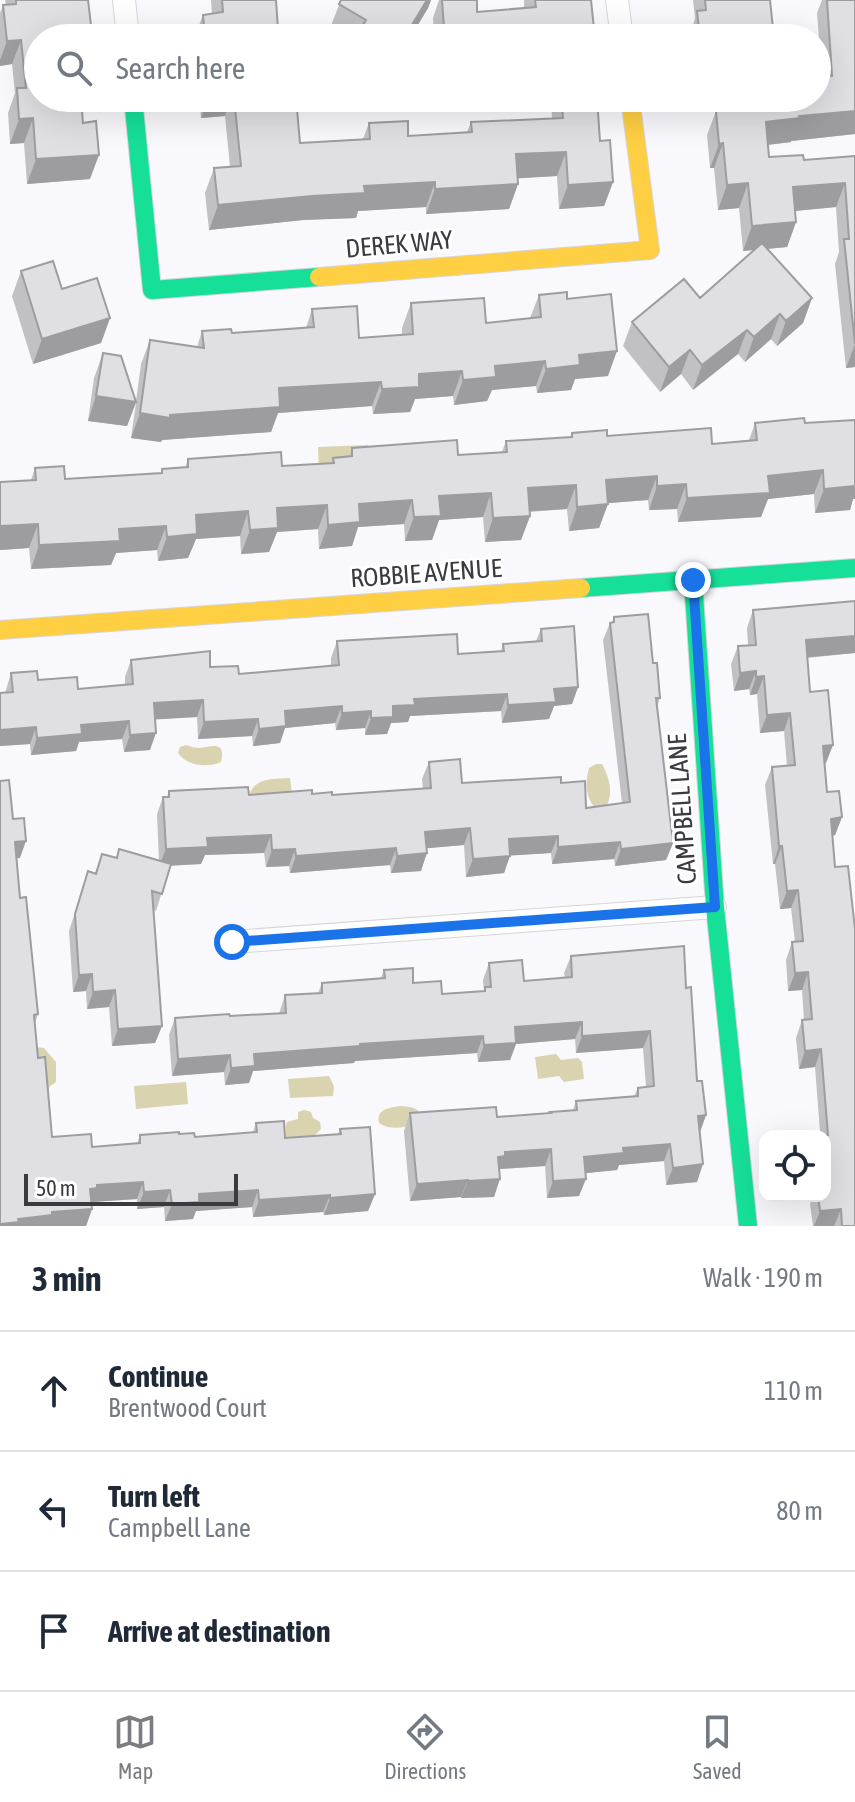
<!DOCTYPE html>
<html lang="en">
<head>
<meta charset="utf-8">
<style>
  body { margin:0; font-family:"Asap Condensed",sans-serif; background:#f2f2f3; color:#1f2937 }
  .controls { position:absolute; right:24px; bottom:24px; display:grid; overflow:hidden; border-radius:16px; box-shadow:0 8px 32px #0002 }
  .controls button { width:72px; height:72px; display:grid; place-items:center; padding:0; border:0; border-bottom:2px solid #e0e1e3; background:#fff; color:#1f2937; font:40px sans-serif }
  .scale { position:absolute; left:24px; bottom:20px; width:214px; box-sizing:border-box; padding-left:8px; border:4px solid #3b3a40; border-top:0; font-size:22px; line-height:28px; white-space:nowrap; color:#3b3a40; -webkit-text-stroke:6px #fff; paint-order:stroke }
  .stop { position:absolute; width:24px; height:24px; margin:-18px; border:6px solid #1a73e8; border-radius:50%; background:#fff }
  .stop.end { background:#1a73e8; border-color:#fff; box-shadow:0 2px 8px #0008 }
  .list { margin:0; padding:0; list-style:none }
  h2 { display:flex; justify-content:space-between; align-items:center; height:104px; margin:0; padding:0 32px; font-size:34px }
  h2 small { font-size:26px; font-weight:400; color:#747a83 }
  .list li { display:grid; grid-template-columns:52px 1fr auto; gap:24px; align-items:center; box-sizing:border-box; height:120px; padding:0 32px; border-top:2px solid #e0e1e3 }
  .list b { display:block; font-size:30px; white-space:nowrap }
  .list p { margin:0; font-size:26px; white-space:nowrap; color:#747a83 }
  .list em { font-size:26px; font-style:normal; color:#747a83 }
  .icon { flex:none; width:44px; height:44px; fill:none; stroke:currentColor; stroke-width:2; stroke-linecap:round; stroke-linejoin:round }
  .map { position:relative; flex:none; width:855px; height:1226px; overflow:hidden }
  .search { position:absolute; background:#fff; box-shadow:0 8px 32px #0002; left:24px; right:24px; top:24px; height:88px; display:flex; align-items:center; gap:20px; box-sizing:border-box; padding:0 28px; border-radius:44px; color:#747a83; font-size:30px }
  .sheet { height:464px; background:#fff }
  nav { display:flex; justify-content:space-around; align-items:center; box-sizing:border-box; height:112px; border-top:2px solid #e0e1e3; background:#fff; font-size:22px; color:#747a83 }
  nav a { display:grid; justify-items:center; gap:4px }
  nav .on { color:#7e7c82 }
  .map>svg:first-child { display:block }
</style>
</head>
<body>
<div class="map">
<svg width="855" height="1226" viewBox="0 0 855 1226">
  <rect width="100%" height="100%" fill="#f9f8fc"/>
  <path fill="#d9d4af" d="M368,445L369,465L319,475L318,447Z
    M186,745C191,747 195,748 200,748C213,746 226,741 221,762C207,768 187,766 178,753L180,747Z
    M596,764H602C610,779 614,794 605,809L597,810C585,798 585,783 589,768Z
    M290,778L292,795L249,796C254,777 274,779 290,778Z
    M35,1047L44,1048L56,1062V1082L49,1087V1096H40Z
    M556,1054L561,1060L578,1058L582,1062L584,1079L564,1082L559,1076L538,1079L535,1057Z
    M329,1076L334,1086L333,1096L290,1098L288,1079Z
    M186,1082L188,1104L136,1109L134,1086Z
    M400,1106C408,1107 417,1106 421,1115L416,1125C404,1127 390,1131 379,1123C376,1109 389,1108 400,1106Z
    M304,1110L311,1112L313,1118L320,1122L321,1129L315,1135L308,1136V1139L285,1143C287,1135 284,1129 287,1122L298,1119V1112Z"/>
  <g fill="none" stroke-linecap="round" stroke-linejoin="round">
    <g stroke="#d6d5da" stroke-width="24">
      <path id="street" d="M124,0L128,38
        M617,0L622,38
        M232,942L715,907"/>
    </g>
    <g stroke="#d6d5da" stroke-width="20">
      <path id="fast" d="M133,98L152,290L319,277
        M693,580L715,907L748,1226
        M581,588L855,568"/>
    </g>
    <g stroke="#d6d5da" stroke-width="20">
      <path id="slow" d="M319,277L650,250L630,98
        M0,630L581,588"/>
    </g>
    <use href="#street" stroke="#fefeff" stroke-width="22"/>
    <use href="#fast" stroke="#16e098" stroke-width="18"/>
    <use href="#slow" stroke="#ffcf43" stroke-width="18"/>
  </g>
  <path fill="#c1c1c4" d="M5,0H88L38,38L83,123L90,179L27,184L24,143L10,144L8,113L15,93L12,64L0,66V13L3,5H6Z
    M211,0H276L278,30L275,38H194L203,15L212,14Z
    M341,0H431L428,8L410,38H346L330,28Z
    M439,0H477V12L524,8V0H591L595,38H434L433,18Z
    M693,0H770L774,38H689L695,18Z
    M822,0H855V134L791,141V142L768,145L769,157L804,160L855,156V367L846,368L835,264L839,252L836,207L795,211L796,222L787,247L768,249L812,298L803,323L777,346L771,339L745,362L738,354L693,390L681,374L660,392L623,346L632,322L700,298L754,250L743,251L739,208L718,210L714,168H710L707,135L716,111L731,109L729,98H817L822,77L817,13Z
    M199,98H296L300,143L363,139L369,123L408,136L467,132L471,122L552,119L551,98H597L600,141L613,182L604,206L559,209L557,176L517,178L518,184L509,209L426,214V207L358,211L356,218L303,220L209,230L205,193L214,168L230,167L225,116L201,118Z
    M21,271L62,289L110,318L101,343L33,364L12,296Z
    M539,295L567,299L608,376L575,379L571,390L537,393L536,386L492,390L487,401L454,405L453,396L415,399L410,412L373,414L372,406L278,413L271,432L162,440L161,442L131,438L136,403L127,426L88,421L94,378L103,353L136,401L141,364L150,340L197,347L202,331L232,333L306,328L312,309L359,338L402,335V328L411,303L486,323L530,318Z
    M855,420V499H853L850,510L815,513L814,494L768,499L761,517L678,522L677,509L649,510L648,500L608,503L599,528L569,531L567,509L529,512L530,516L521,540L485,542L483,517L439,520L432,540L405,541L404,524L358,527L352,546L319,549L318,529L277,532L269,552L241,554L240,536L196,539L188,558L158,561L157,550L116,553L111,565L31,569L29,548L0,550V482L31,480L35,468L65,479L161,473L162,469L185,468L188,459L282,466L331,464L333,458L349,457L352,448L458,455L502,452L506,441L570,437L572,433L712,444L749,440L755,423H805Z
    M855,601V653L807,658L810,692L826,763H825L827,792L842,817L835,835L833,836L855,1226H813L810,1204L813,1196H825L815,1067L799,1069L796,1038L802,1020H804L802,990L788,991L786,960L792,942H795L791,908L780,909L775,864H773L765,785L772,767L787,766L784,731L760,733L757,694L750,695L749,689L734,691L731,664L738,646L748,645L747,628L753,610Z
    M614,617L653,663L660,698L657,707L673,843L666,860L615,866L614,859L552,864L551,853L510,855L504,873L466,877L464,845L426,848L421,871L391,873L390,865L290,873L289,866L266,867L264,853L205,855L201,864L170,866L156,911L154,910L162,1026L155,1043L112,1046L109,1007L87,1009L86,991L73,992L69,931L88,871L95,873L102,854L116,858L119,849L159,861L157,814L163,797H167L169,791L249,795L312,794L332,795L423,789L422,779L429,762L462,783H561L586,808L622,803L603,640L610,623L612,622Z
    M541,629L578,687L572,704L554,706L549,719L502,723L501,711L410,716L408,722L391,723L387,734L365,735V728L336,730L335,723L285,728L280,743L253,746L252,736L198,739L197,717L155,719L150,750L124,752L122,739L79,742L76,751L31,755L30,744L0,746V693H5L11,673L78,689L125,685V677L131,660L210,667L239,674L331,666V658L337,641L458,654L501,651L503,644L536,641Z
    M13,819L20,858H16L20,898L38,1014L35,1023L38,1058L52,1137L92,1147L137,1144L140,1135L179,1134L195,1137L253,1132L256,1123L285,1138L338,1134L340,1129L375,1194L368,1211L324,1215L323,1212L253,1217L252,1207L196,1211L193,1219L165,1221L164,1207L137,1209V1199L92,1202V1209L86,1226H0Z
    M571,956L686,988L697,1081L706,1115L700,1132L697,1182L666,1185L664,1161L619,1165L617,1170L585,1173L579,1196L547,1198L545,1166L500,1169L494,1197L461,1198V1197L410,1201L404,1131L410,1113L497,1117L550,1113L573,1110L576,1101L634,1096L638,1088L646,1087L643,1048L576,1053L575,1039L516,1044L510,1060L478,1062L477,1053L355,1061L354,1063L341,1064L253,1071L249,1083L225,1085L224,1072L172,1076L169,1035L175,1018L279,1014L285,995L318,993L322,983L381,978L384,970L442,994L484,991L483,980L489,963L524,981L565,978L564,973Z"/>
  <path fill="#9d9da0" d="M427,0H431L428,8L410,38H404Z
    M91,25L86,38H60L64,28Z
    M444,27H453L449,38H440Z
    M278,30L275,38H264L266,31Z
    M21,40L12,64L0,66V60L7,41Z
    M208,98H231L225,116L201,118Z
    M855,111V134L791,141V142L757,146L766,122L799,116Z
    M33,118L24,143L10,144L19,119Z
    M723,143L714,168H710L719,144Z
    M566,152L557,176L507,179L516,154Z
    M99,155L90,179L27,184L36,159Z
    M435,182L426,207L358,211L356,218L303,220L209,230L218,205L364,186Z
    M613,182L604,206L559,209L568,185Z
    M748,183L739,208L718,210L727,185Z
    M845,183L836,207L784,212L793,187Z
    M518,184L509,209L426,214L435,189Z
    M796,222L787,247L743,251L752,226Z
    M812,298L803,323L777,346L786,321Z
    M780,314L771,339L745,362L754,337Z
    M110,318L101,343L33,364L42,339Z
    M747,330L738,354L693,390L702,365Z
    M855,344V367L846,368Z
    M690,350L681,374L660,392L669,367Z
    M617,351L608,376L575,379L571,390L537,393L546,369L579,355Z
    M545,361L536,386L492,390L487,401L454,405L463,380L495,366Z
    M462,371L453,396L415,399L410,412L373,414L382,389L419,374Z
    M381,382L372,406L278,413L271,432L162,440L161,442L131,438L140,413L170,415L279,388Z
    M96,396L136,402L127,426L88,421Z
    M823,470L814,494L768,499L761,517L678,522L687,498L768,476Z
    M657,476L648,500L597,504L606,480Z
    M855,483V499H853L850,510L815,513L824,489Z
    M686,484L677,509L649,510L657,486Z
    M576,485L567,509L519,512L528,488Z
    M491,493L483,517L439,520L432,540L405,541L414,517L439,496Z
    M412,500L404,524L358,527L352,546L319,549L328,525L359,504Z
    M608,504L599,528L569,531L577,507Z
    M327,505L318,529L277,532L269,552L241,554L250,530L277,508Z
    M248,511L240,536L196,539L188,558L158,561L167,537L196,515Z
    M530,516L521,540L485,542L493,518Z
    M38,524L29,548L0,550V526Z
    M166,526L157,550L116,553L111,565L31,569L39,545L119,529Z
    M855,636V653L799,658L806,640Z
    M756,671L749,689L734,691L740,673Z
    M764,676L757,694L750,695L756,677Z
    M578,687L572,704L554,706L549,719L502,723L508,705L554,689Z
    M507,694L501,711L410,716L408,722L391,723L387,734L365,735L371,718L393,706L414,699Z
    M203,700L197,717L147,720L154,703Z
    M342,706L335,723L285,728L280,743L253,746L259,729L285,711Z
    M371,711L365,728L336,730L342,713Z
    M790,713L784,731L760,733L767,715Z
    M258,719L252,736L198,739L204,722Z
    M129,721L122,739L79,742L76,751L31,755L37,738L81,725Z
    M36,727L30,744L0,746V730Z
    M156,733L150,750L124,752L130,735Z
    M833,745L826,763L817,764L823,746Z
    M842,817L835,835L825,837L831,819Z
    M470,828L464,845L419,849L425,832Z
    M271,835L264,853L205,855L201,864L159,866L166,849L207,838Z
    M558,836L551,853L502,856L509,839Z
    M26,841L20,858L9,859L15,842Z
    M620,842L614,859L552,864L558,847Z
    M673,843L666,860L615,866L621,849Z
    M779,846H782L775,864H773Z
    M396,848L390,865L290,873L296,856Z
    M295,849L289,866L266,867L272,850Z
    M427,853L421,871L391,873L397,856Z
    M510,856L504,873L466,877L473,859Z
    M798,890L791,908L780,909L787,891Z
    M808,972L802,990L788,991L795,973Z
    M92,974L86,991L73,992L79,975Z
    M115,990L109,1007L87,1009L93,992Z
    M582,1022L575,1039L516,1044L510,1060L478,1062L484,1045L515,1027Z
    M162,1026L155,1043L112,1046L118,1029Z
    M650,1031L643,1048L576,1053L582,1036Z
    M483,1036L477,1053L355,1061L354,1063L341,1064L253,1071L249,1083L225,1085L231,1068L254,1054L360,1044Z
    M821,1049L815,1067L799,1069L805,1051Z
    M230,1055L224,1072L172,1076L178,1059Z
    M706,1115L700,1132L698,1116Z
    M670,1144L664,1161L619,1165L617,1170L578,1174L584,1157L623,1148Z
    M551,1149L545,1166L500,1169L499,1173L498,1157L505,1152Z
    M703,1164L697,1182L666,1185L673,1168Z
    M500,1179L494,1197L461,1198L468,1181Z
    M586,1179L579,1196L547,1198L553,1181Z
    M468,1180L461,1197L410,1201L417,1184Z
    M143,1182L137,1199L92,1202L91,1206L90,1189L97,1185Z
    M170,1190L164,1207L137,1209L144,1192Z
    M258,1190L252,1207L196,1211L193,1219L165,1221L172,1204L199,1194Z
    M375,1194L368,1211L324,1215L330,1198Z
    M330,1195L323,1212L253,1217L259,1200Z
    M92,1209L86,1226H0V1224L18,1219L52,1212Z
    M841,1209L834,1226H814L820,1211Z"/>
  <path fill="#e0e0e4" stroke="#9d9da0" stroke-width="2" d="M16,0H88L91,25L64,28L65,38H38V98H81L83,123L96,121L99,155L36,159L33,118L19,119L17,88H26L21,40L7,41L3,5L16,4Z
    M222,0H276L278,30L266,31L267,38H205L203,15L223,12Z
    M341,0H427L404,38H370L359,32L366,20L339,4Z
    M442,0H477V12L536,7L535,0H591L595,38H454L453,27H444Z
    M705,0H770L774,38H700L697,11L706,10Z
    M827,0H855V111L799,116L800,118L766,122L769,157L803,155L804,160L855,156V344L844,239H849L845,183L793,187L796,222L752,226L748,183L727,185L723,143L719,144L716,111L742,108L741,98H817V77L832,76Z
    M234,98H296L300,143L370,139L369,123L408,121V136L472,132L471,122L563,118L561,98H597L600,141L610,140L613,182L568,185L566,152L516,154L518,184L435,189V182L364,186L365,193L312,196L218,205L214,168L241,166Z
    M762,243L812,298L786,321L780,314L754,337L747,330L702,365L690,350L669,367L632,322L684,279L700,298Z
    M53,261L62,289L97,278L110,318L42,339L21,271Z
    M567,292V299L611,294L617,351L579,355L580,365L546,369L545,361L495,366L496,377L463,380L462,371L419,374V387L382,389L381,382L279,388L280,407L170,415V418L140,413L150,340L204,348L202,331L231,329L232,333L314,327L312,309L357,306L359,338L413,334L411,303L484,298L486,323L541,317L539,295Z
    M103,353L121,356L136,402L96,396Z
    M804,418L805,423L855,420V486L824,489L823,470L768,476L770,493L687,498L686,484L657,486V476L606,480L608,504L577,507L576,485L528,488L530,516L493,518L491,493L439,496L441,516L414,517L412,500L359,504L360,522L328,525L327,505L277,508L278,528L250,530L248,511L196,515L197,534L167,537L166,526L119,529L120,541L39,545L38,524L0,526V482L36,480L35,468L64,466L65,479L162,473V469L188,467V459L281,452L282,466L334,463L333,458L352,456V448L457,440L458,455L507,452L506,441L572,437V433L607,430V436L711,428L712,444L757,440L755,423Z
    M855,601V636L806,640L810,692L828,690L833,745L823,746L827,792L839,791L842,817L831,819L835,867L848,866L855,929V1226H842L841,1209L820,1211L818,1196H825V1136H815L828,1135L821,1049L805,1051L802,1020L812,1019L808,972L795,973L792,942L803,941L798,890L787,891L782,846H779L772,767L795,765L790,713L767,715L764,676L756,677V671L740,673L738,646L756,645L753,610Z
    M648,614L653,663H657L660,698H656L673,843L621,849L620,842L558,847V836L509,839L510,856L473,859L470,828L425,832L427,853L397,856L396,848L296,856L295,849L272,850L271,835L207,838L208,847L166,849L163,797H169V791L248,787L249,795L312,790V794L332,792V795L431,788L429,762L460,759L462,783L561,777V783L585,781L586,808L630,802L610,623L614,622V617Z
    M574,626L578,687L554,689L556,702L508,705L507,694L414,699L415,705L393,706V717L371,718V711L342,713V706L285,711L286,726L259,729L258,719L204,722L203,700L154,703L156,733L130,735L129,721L81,725L82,734L37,738L36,727L0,730V693L13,692L11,673L37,671L38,680L77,677L78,689L133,684L131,660L210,651V667L238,666L239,674L339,665L337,641L457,634L458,654L504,651L503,644L542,641L541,629Z
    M9,780L13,819L24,818L26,841L15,842L20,898L26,897L38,1014L34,1015L38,1058L45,1057L52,1137L91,1134L92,1147L140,1143V1135L179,1132V1134L194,1133L195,1137L257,1132L256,1123L284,1121L285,1138L341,1134L340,1129L370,1127L375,1194L330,1198V1195L259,1200L258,1190L199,1194V1202L172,1204L170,1190L144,1192L143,1182L97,1185V1188L90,1189L92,1209L52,1212V1215L18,1219L19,1222L0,1224V781Z
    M119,849L171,864L162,894L152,891L162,1026L118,1029L115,990L93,992L92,974L79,975L75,914L88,871L96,874L102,854L117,858Z
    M684,946L686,988L691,987L697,1081H702L706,1115L698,1116L703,1164L673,1168L670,1144L623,1148L624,1153L584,1157L586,1179L553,1181L551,1149L505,1152V1156L498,1157L500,1179L468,1181V1180L417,1184L410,1113L496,1107L497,1117L551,1113L550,1112L577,1110L576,1101L638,1096V1088L654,1086L650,1031L582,1036V1022L515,1027L516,1043L484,1045L483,1036L360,1044V1046L347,1047L254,1054L255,1066L231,1068L230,1055L178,1059L175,1018L229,1014L230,1016L286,1013L285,995L322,993V983L385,978L384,970L413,968V983L441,981L442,994L485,991V987H491L489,963L522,960L524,981L572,977L571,956Z"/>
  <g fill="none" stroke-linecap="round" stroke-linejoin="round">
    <path stroke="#1a73e8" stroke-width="10" d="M232,942L715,907L693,580"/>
  </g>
  <g text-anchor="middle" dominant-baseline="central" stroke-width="6" stroke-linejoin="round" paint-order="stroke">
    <g font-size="26" fill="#3b3a40" stroke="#fff">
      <text transform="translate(399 244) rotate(-5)">DEREK WAY</text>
      <text transform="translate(426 573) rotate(-4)">ROBBIE AVENUE</text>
      <text transform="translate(682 809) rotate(-94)">CAMPBELL LANE</text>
    </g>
  </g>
</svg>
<div class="controls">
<button><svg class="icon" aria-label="locate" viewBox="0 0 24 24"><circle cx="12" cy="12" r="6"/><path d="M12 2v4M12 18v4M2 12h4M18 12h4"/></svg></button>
</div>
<div class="scale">50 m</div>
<div class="stop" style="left:232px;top:942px"></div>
<div class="stop end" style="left:693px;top:580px"></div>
<div class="search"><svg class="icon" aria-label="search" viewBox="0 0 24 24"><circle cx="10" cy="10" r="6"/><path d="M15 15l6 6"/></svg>Search here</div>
</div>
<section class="sheet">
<h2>3 min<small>Walk · 190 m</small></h2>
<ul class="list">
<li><svg class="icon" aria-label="ahead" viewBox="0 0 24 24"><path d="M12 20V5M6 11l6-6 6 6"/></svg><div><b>Continue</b><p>Brentwood Court</p></div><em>110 m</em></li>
<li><svg class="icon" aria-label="left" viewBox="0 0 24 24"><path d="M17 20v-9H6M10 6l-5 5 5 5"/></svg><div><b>Turn left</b><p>Campbell Lane</p></div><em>80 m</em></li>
<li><svg class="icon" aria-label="arrive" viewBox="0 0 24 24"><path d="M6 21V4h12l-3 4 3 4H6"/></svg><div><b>Arrive at destination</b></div></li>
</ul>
</section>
<nav>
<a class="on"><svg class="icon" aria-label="map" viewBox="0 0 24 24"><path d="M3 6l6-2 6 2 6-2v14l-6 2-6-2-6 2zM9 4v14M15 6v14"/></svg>Map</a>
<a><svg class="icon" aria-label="directions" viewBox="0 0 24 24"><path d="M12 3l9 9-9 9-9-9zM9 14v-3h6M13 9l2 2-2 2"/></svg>Directions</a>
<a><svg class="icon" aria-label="saved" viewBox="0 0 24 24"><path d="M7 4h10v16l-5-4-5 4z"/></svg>Saved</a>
</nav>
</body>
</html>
